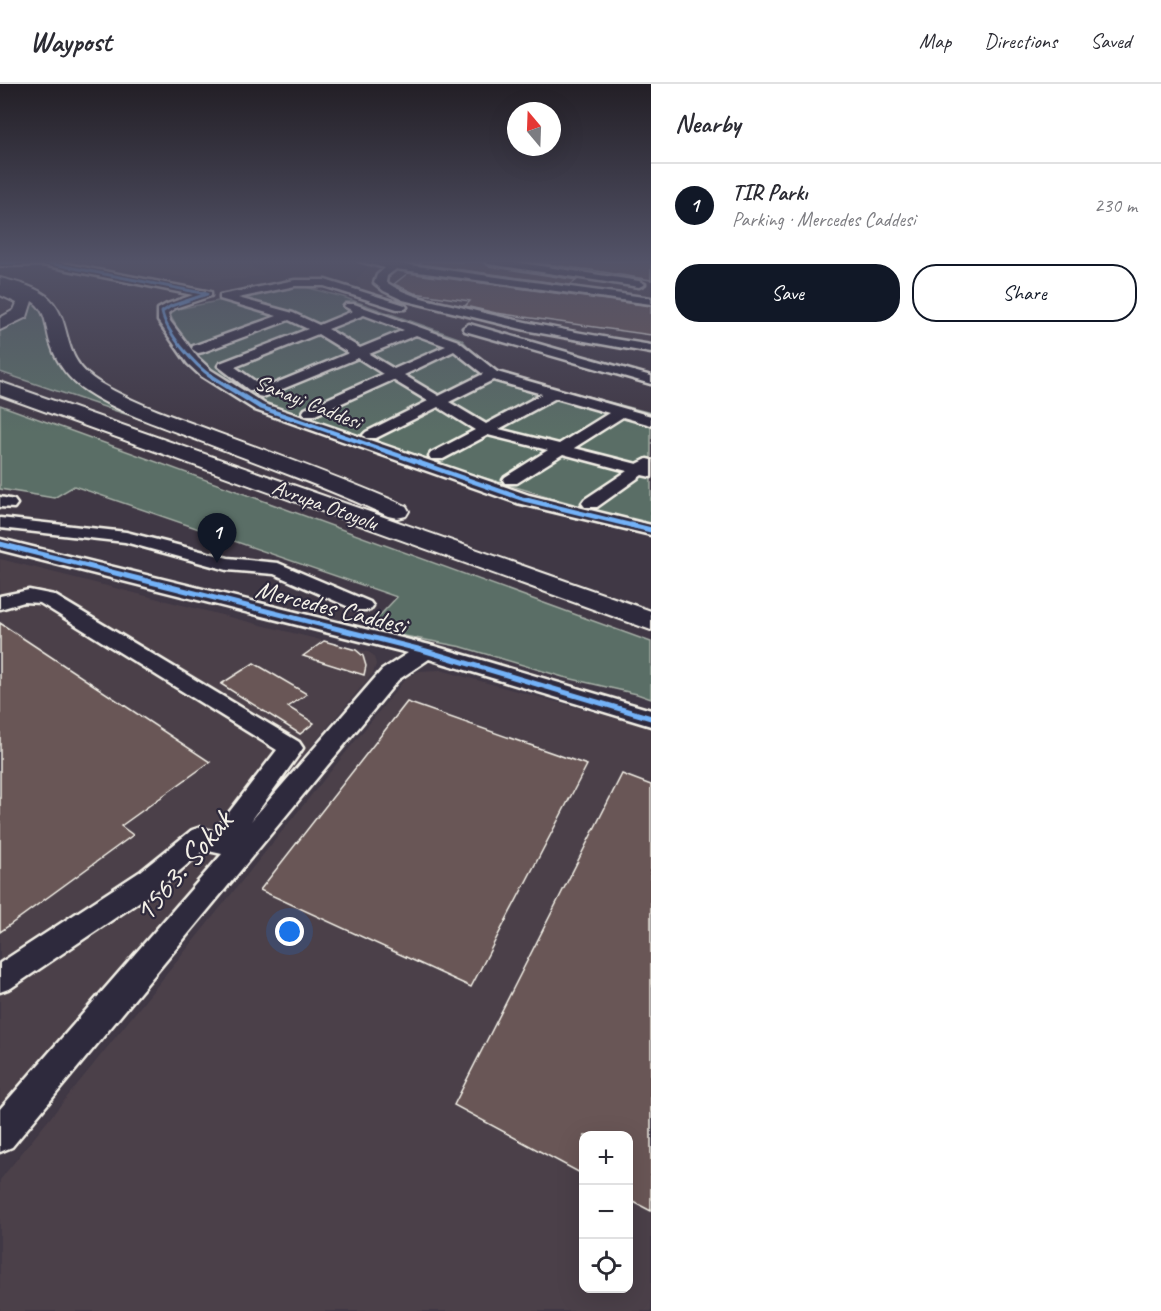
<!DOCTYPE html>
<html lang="en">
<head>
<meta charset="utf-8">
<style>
  body { margin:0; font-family:Caveat,sans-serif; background:#f2f2f3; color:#2b2b33 }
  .controls { position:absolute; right:18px; bottom:18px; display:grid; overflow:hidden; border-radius:12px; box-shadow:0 6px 24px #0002 }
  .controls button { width:54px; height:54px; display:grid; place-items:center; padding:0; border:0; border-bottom:2px solid #e1e1e2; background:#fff; color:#2b2b33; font:30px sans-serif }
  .compass { position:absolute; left:507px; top:18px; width:54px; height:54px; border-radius:50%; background:#fff; box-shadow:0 6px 24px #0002; rotate:341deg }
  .you { position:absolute; left:290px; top:848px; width:21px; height:21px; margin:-15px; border:4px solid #fff; border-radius:50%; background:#1a73e8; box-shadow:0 0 0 9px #1a73e833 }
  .badge { display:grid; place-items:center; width:39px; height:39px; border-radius:50%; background:#111827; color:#fff; font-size:20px; font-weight:700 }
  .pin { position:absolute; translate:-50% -50px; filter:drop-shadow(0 2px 3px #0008) }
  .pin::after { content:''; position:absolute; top:32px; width:21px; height:18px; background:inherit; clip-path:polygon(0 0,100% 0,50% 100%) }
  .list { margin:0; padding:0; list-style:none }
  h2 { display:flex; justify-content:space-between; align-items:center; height:78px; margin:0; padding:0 24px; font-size:26px }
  h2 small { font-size:20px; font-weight:400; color:#7c7c81 }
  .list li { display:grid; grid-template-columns:39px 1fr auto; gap:18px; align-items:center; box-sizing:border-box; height:84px; padding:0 24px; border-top:2px solid #e1e1e2 }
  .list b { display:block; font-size:22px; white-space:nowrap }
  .list p { margin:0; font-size:20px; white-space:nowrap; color:#7c7c81 }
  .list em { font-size:20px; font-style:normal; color:#7c7c81 }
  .actions { display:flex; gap:12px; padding:18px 24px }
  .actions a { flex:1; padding:14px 0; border:2px solid #111827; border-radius:24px; text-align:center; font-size:21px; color:#111827 }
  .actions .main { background:#111827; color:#fff }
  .icon { flex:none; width:33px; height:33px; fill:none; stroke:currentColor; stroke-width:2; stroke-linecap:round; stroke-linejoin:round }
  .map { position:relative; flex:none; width:651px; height:1227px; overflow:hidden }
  header { display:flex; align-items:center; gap:36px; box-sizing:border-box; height:84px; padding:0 30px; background:#fff; border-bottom:2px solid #e1e1e2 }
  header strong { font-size:28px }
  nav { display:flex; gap:33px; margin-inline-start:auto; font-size:21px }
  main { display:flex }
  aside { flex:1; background:#fff }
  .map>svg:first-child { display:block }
</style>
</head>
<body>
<header>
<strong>Waypost</strong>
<nav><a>Map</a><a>Directions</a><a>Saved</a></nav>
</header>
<main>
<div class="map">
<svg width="651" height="1227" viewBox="0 0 651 1227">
  <rect width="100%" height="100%" fill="#403845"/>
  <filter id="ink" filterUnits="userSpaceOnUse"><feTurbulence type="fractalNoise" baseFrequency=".0167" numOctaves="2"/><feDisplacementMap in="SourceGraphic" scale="12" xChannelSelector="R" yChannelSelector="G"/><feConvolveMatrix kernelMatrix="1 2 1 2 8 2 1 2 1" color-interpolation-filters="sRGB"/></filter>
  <g filter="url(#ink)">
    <path fill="#4c414a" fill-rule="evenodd" d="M53,177H250L252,184L266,190L242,195H198Z
      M341,177H651V272L533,252L418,223L363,207L356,196L369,182Z
      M0,475L368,568L373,571L376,580L373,589L0,1031Z
      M440,586L651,644V1227H0V1096L407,593L420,587ZM584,1052H628V1204H584Z"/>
    <path fill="#5a6e66" stroke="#a7b0a7" stroke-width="1.5" d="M298,201L343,213L461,255L492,287L651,329V440L608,430L386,365L251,315L192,271L168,227Z
      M33,220H38L43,226C48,245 50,267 61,283C76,305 138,330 164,343L0,288V245L18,238Z
      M0,321L651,558V615L637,610L563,593L462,563L384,548L371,541L397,513L74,402L54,414L0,405Z"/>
    <path fill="#695757" stroke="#f4f1e8" stroke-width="1.5" d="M423,177L482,178L489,182L577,196L570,201L419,180Z
      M521,177H651V196L591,186Z
      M408,189L651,222V251L496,229L465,222L470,217L414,209L394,200Z
      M0,539L210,678L121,742L133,751L0,848Z
      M324,557L356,566L363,572L366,582L364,591L303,572Z
      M254,579L307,610L288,623L314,639L300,650L221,600Z
      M407,618L587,681L471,903L260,806Z
      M622,690L651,701V1127L628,1115V1052H584V1091L454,1021Z"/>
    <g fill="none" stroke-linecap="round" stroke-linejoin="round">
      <g stroke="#f4f1e8" stroke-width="5">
        <path id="minor" d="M0,177H52L211,208V212L175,224L168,229L170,237L198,274L211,286L265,320L529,411L651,441V451L517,419L255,326L201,292L188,280L158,237V225L167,220L193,211L43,181L0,182Z
          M359,177H381L651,214V220L396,185L387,192L386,198C408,213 434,217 460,223C523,239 587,251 651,261V269L530,247L403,216L384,207L374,199L377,191L385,184Z
          M484,177H508L639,197L645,200L639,203L489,180Z
          M295,196H325L405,221L407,223L405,225H397L324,202H295L238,214L293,229L319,241L353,227L344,222L346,220H354L458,257L497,288L651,332V341L623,333L574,364L637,380L647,375L651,376V393L642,391L597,423H585L582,419L585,415L627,387L563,370L517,399H505L503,396L505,393L548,366L488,351L443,375H431L429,372L431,369L475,346L438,323L376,354H366L363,351L366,348L428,317L393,296L315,331H305L303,328L305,325L383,290L358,274L263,313L258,312L256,309L258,306H249L218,282L220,279L308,245L289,236L203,268L198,269L192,265L193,262L277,232L220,215V211ZM364,231L404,246L360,264L328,245ZM318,250L349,269L259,306L261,303L259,300L235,283ZM416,251L446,262L394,285L369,270ZM454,267L483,290L439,312L404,291ZM493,296L542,310L486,340L449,318ZM556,314L609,329L559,360L499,345Z
          M469,240L651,292V300L465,247L463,244Z
          M0,413L14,416L17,420L14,424L0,423Z
          M0,434L126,448L228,474L278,479L370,518L373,522L370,526H356L274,490L227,486L125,458L0,444Z
          M0,455L434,562L651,626V642L429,575L398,596L12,1063L0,1068V1025L222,770L204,766L161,803L11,904L0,908V879L141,787L192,746L201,743L214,748L277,666L40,519L24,518L0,525V512L29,506L54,511L299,658L303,664L299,670L251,737L382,586L408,569L0,466Z"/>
      </g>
      <g stroke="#f4f1e8" stroke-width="4">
        <path id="highway" d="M0,194C16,198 38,203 50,215C75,242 58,273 100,299C136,321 179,334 218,349C281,372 344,395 406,422L409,427L406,432L397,434L388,432C328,404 265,382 203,358C164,343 121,330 86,307C70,297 57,280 51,261C45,245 48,227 32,217L27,233L0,246V234L14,226L17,219L0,211Z
          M0,298L651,527V546L0,311Z"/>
      </g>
      <use href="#minor" fill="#2f2a3d" fill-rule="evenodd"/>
      <use href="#highway" fill="#2f2a3d" fill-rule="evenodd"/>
      <g stroke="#2f2a3d" stroke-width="5">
        <path id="cycleway-far2" d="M0,179L43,178L207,210L171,222L162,228C166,248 194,281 212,293"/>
      </g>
      <g stroke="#2f2a3d" stroke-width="7">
        <path id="cycleway-far1" d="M209,291L260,323L523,415L638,443"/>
      </g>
      <g stroke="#2f2a3d" stroke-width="9">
        <path id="cycleway" d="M631,441L651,446
          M0,460L426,567L651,634"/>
      </g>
      <use href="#cycleway-far2" stroke="#73b2f8" stroke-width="3"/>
      <use href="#cycleway-far1" stroke="#73b2f8" stroke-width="4.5"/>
      <use href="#cycleway" stroke="#73b2f8" stroke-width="5"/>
    </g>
  </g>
  <linearGradient id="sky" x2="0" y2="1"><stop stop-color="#231f26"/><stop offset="0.51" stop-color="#535368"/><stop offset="1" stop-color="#535368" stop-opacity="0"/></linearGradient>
  <rect width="651" height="348" fill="url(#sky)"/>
  <g text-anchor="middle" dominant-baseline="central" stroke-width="4.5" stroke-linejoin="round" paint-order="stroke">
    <g font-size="22" fill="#f4f1e8" stroke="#2f2a3d">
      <text transform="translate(308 318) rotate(22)">Sanayi Caddesi</text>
      <text transform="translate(325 421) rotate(20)">Avrupa Otoyolu</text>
    </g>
    <g font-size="26" fill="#f4f1e8" stroke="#2f2a3d">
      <text transform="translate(331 523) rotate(14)">Mercedes Caddesi</text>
    </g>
    <g font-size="32" fill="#f4f1e8" stroke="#2f2a3d">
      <text transform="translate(183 782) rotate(-50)">1563. Sokak</text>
    </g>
  </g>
</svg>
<div class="controls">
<button>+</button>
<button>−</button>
<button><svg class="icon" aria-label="locate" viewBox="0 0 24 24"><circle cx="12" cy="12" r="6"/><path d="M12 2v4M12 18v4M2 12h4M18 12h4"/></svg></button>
</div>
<svg class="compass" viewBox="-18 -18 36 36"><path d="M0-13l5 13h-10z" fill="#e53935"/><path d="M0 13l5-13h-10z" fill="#7c7c81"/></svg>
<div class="you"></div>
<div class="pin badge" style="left:217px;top:479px">1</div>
</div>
<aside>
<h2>Nearby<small></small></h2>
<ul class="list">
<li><span class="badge">1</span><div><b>TIR Parkı</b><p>Parking · Mercedes Caddesi</p></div><em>230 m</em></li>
</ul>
<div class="actions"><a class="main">Save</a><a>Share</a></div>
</aside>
</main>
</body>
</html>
